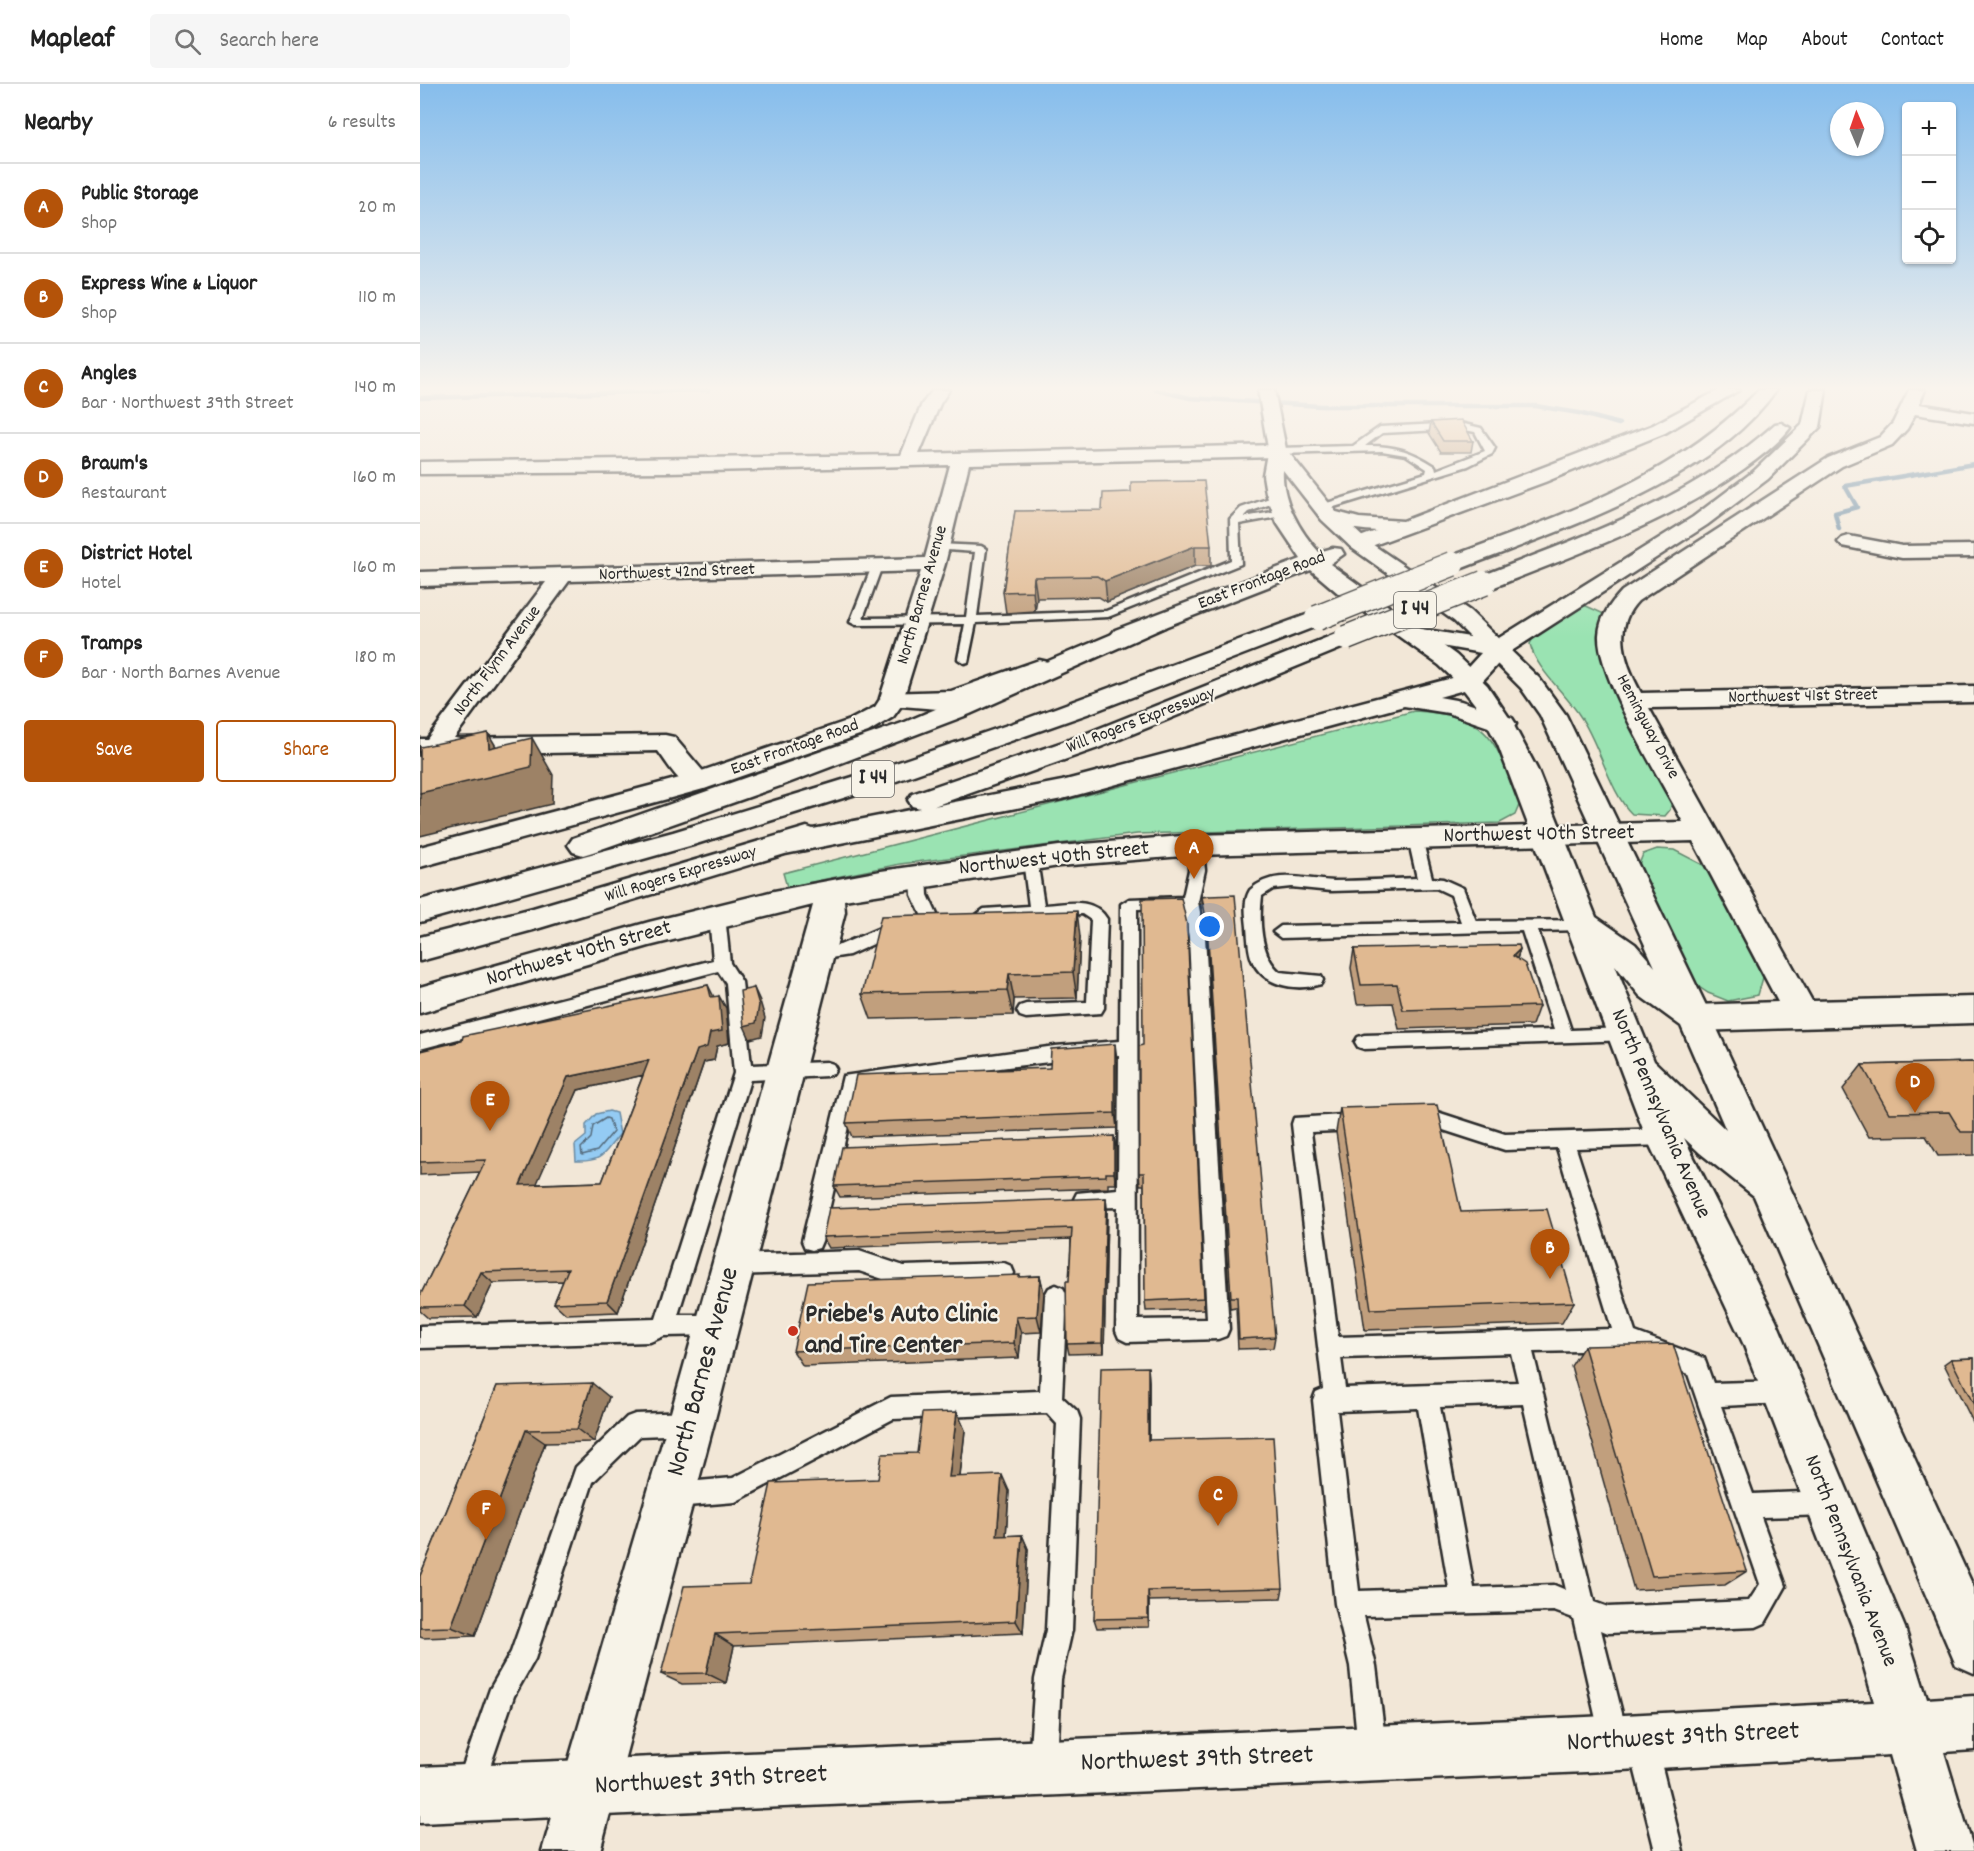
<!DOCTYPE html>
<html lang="en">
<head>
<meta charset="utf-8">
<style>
  body { margin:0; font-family:Dekko,sans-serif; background:#f6f6f6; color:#222 }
  .controls { position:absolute; right:18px; top:18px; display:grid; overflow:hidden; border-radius:6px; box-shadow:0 2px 4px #0004 }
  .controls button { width:54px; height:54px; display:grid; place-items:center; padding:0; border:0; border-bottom:2px solid #e0e0e0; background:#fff; color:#222; font:30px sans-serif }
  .compass { position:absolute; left:1410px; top:18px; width:54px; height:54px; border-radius:50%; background:#fff; box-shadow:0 2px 4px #0004; rotate:358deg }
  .you { position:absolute; left:790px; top:843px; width:21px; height:21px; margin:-15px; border:4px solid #fff; border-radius:50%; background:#1a73e8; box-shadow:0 0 0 9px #1a73e833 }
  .badge { display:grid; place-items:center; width:39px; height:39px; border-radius:50%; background:#b45309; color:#fff; font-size:20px; font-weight:700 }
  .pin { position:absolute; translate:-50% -50px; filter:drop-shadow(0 2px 3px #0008) }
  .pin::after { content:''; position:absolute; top:32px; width:21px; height:18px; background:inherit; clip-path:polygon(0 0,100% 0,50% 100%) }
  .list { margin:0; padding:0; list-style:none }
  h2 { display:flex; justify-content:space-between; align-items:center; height:78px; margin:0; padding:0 24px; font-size:26px }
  h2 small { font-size:20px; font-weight:400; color:#767676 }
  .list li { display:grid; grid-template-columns:39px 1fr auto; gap:18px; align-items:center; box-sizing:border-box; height:90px; padding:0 24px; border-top:2px solid #e0e0e0 }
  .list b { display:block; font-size:22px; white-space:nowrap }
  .list p { margin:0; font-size:20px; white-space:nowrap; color:#767676 }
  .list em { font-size:20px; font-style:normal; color:#767676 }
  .actions { display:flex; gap:12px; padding:18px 24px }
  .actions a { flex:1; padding:14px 0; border:2px solid #b45309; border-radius:6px; text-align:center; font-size:21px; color:#b45309 }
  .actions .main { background:#b45309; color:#fff }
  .icon { flex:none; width:33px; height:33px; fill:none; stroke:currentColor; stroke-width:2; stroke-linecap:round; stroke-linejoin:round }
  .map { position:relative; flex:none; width:1554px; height:1767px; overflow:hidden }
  header { display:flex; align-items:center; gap:36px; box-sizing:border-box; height:84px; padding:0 30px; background:#fff; border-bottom:2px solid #e0e0e0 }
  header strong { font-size:28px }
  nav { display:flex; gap:33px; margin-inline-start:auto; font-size:21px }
  .search { width:420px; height:54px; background:#f6f6f6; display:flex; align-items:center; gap:15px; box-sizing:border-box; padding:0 21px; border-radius:6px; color:#767676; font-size:22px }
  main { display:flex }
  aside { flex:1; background:#fff }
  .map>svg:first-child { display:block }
</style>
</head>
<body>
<header>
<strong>Mapleaf</strong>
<div class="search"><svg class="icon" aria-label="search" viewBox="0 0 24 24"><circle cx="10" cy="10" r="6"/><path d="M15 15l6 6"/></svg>Search here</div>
<nav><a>Home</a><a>Map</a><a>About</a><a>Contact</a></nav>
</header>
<main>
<aside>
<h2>Nearby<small>6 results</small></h2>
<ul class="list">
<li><span class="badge">A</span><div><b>Public Storage</b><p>Shop</p></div><em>20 m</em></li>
<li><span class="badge">B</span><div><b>Express Wine &amp; Liquor</b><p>Shop</p></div><em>110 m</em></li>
<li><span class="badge">C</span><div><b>Angles</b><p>Bar · Northwest 39th Street</p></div><em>140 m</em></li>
<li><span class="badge">D</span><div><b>Braum's</b><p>Restaurant</p></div><em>160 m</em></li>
<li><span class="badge">E</span><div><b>District Hotel</b><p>Hotel</p></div><em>160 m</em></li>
<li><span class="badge">F</span><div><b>Tramps</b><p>Bar · North Barnes Avenue</p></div><em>180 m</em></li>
</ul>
<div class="actions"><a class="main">Save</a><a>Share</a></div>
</aside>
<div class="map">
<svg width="1554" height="1767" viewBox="0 0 1554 1767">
  <rect width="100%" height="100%" fill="#f2e7d7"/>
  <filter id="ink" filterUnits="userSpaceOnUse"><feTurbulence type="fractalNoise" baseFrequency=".0167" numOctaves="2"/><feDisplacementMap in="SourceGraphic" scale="12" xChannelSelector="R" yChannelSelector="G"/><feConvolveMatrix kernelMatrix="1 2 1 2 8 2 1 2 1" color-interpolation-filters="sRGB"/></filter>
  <g filter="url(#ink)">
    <path fill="#9ae3b2" stroke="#62876e" stroke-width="1.5" d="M1164,521L1184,530L1178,549L1179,564L1186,589L1252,716L1250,726L1245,732L1212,730C1190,709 1179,659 1160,632C1145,609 1116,585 1110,560L1116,548Z
      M994,627C1072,631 1073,654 1100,719L1095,731L1080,739L717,750L480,780L367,803L363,789Z
      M1237,765L1254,766L1287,783L1344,890L1338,911L1308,917L1288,909L1270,897L1218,783L1223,770Z"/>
    <path fill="#94cbf3" stroke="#6a8ba3" stroke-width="1.5" d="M189,1027L196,1029L200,1050C184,1068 185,1078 156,1077L155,1061L166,1052V1041L176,1030Z"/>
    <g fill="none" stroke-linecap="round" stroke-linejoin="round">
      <path stroke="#556b7b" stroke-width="1.5" d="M186,1034L189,1035L193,1048L177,1067L162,1071L161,1064L171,1054L173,1042Z"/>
      <path stroke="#6a8ba3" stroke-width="4.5" d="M736,306L770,314L901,322H1116L1159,329L1199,340
        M0,314L288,306
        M1419,445L1415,429L1437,423L1425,402L1554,380"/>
      <g stroke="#2b2b2b" stroke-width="5">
        <path id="service" d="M1040,339L1061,344L1075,364L1072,370L1048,382L901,427L897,426V422L1006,389L1007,385L986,371L962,367L858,370L853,367L858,364L933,362L960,343ZM1040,345L1055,348L1065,367L1016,386L1015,382C992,367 973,361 945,362L962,349Z
          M858,411L862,412V416L829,428L824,433L864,426L869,429L868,431L819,440L821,480L688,533L556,539L548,578L544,579L538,575L545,540L436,541L430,538L452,482L457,479L462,482L443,534L546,533L555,468L514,465V461L518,460L561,462L566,465L557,532L686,527L811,476L810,435L821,424Z
          M995,749L1002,754L1012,794L1023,795L1043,804L1056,837L1169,836L1171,840L1163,846L1118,847L1151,946L1205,944L1211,946L1214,951L1211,956L944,965L938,963L935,958L938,953L944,951L1134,946L1102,847L861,854L853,848L861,842L1041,838L1031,811L1016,804L911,807L871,803L853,805L842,812C839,836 840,872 860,888L901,892L903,896L901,900C876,908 843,902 832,876C828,866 828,853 827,843C826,831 823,817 830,806C854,784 885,796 914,797C941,797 969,795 997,794L988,754Z
          M775,756L782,761L785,786L778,818L785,853L809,1245L806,1252L798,1255L707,1258L699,1254L696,1247L698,1123L664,1124L657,1121L654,1115L657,1109L698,1105L699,971C612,978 524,992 437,1003L402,1157L399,1164L392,1166L385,1164L382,1157L423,992L635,962L700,957L701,820L709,815L763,813L769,786L768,761ZM763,824L769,853L787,1235L718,1236L717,825Z
          M610,771L617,776L624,821C647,820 673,812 687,835L684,924L681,929L606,934L600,932L597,927L600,922L606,920L667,918L671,836L662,830L564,837L556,831L564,825L609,822L603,776Z
          M499,787L507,792L508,811L520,837L512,843L506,841L492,811L491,792Z
          M297,826L305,832L310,879L322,898L331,981L407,978L413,980L416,985L413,990L407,992L330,996L258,1231H297L305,1234L308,1241L305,1248L297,1251L244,1252L230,1258L0,1264V1242L236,1235L314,989L306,899L298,887L0,965V951L293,876L289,832Z
          M476,837L484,843L482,847L429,871L398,876L390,870L392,866L420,861Z
          M1014,1027L1085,1050L1245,1045L1252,1047L1254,1053L1252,1059L1245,1061L1156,1064L1215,1248L1284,1274L1293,1299L1364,1297L1372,1300L1375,1308L1372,1316L1364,1319L1301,1322L1333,1410L1407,1407L1415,1411L1419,1419L1415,1427L1407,1431L1341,1433L1366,1502L1345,1539L1336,1543L1188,1549L1181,1546L1208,1653L1204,1663L1194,1667L1184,1663L1180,1653L1153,1534L1134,1527L944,1532L956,1582L966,1663L962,1673L952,1677L942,1673L938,1663L930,1582L915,1520L893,1316L896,1308L903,1305L872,1040L874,1034L939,1030L946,1032L948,1038L946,1044L939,1046L891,1048L918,1253L1192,1245L1137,1064L1085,1066L1014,1043L993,1042L991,1036L993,1030ZM1206,1266L1268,1290L1340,1500L1329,1517L1188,1523L1174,1518L1113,1268ZM1091,1269L1098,1298L925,1304L921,1274ZM1103,1320L1146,1506L1134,1501L1054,1504L1020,1323ZM998,1324L1029,1504L939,1507L917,1327Z
          M439,1167L484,1182L584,1179L591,1182L594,1189L591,1196L584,1199L484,1202L439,1187L314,1191L307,1188L304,1181L307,1174L314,1171Z
          M636,1201L643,1204L647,1211L642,1313L657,1327L660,1335L652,1546L641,1595L637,1678L633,1688L623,1692L613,1688L609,1678L615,1595L626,1546L637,1340L627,1329L473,1335L315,1418L255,1423L247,1419L243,1411L247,1403L255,1399L313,1394L471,1313L620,1307L625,1211L629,1204Z
          M268,1328L276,1331L279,1339L276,1347L268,1350L220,1352L173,1398L115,1575L94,1612L60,1712L50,1716L40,1712L36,1702L70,1605L91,1568L156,1383L207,1333L215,1330Z
          M1223,1649L1233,1653L1237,1663L1263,1767H1235L1209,1663L1213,1653Z"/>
      </g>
      <g stroke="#2b2b2b" stroke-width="5">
        <path id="minor" d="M513,306H529L520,320L499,370L858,361L867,367L858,373L549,380L525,480L482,619L473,622L464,619L460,614L501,487L149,497L34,654L245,651L254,653L287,692L291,698L287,704C263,710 251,684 238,667L0,671V655H7L126,498L0,502V488L505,474L530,381L247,388L0,390V378L481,371L502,320Z
          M1489,306H1505L1499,320L1554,329V339L1495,330L1487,345L1472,361L1422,382L1218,517C1192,544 1205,580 1221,609L1554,602V618L1229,624L1392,917L1554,913V939L1275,947L1263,943L1258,934L1263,925L1275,921L1358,918L1273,757L775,771L639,782L424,816L425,828L294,1339L180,1767H122L248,1339L393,821L229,862L0,929V903L229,838L354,807L461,787L639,762L775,751L1263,738C1241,696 1177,593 1179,551C1180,533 1190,520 1202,507L1408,374L1460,353L1473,339Z
          M1429,452L1482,462L1554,461V473L1482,474L1422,462L1418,458L1422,454Z"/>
      </g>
      <g stroke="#2b2b2b" stroke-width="5">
        <path id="secondary" d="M838,306H854L866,365L916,428L946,456L1050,527L1119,594L1146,631L1292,934L1554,1504V1589L1536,1581L1334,1112L1280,1069L1264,1054L1356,1236L1485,1544L1507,1615L1554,1612V1666L1524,1668L1554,1767H1497L1470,1671L1166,1688L0,1739V1683L1166,1633L1454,1618L1433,1544L1323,1259L1226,1053L1078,661L1060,627L1040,601L1019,581L918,509L891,486L711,556H695L691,551L695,546L881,475L857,439L846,409L843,391L848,364ZM863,386L902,436L932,464L1034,537L1101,604L1120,631L1235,883L1215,860L1176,833L1117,685L1092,638L1067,601L1036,571L910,480L924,470L921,465L913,464L899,468C880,448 861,415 863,386ZM1195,881L1220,912L1261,942L1306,1046L1234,977Z
          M619,576L628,578L631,583L628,588L536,622L518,625L481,622L473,633L448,648L287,704L0,783V763L267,692L430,636L455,623L464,609L531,607Z"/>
      </g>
      <g stroke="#2b2b2b" stroke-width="5">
        <path id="motorway" d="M1299,306H1319L1245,349L1125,398L946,464H932L928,460L932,456L956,447C942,446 907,443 899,432L902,428L909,426L939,434L983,437L1233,341Z
          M1339,306H1356C1291,399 1142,445 1040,485H1024L1021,480L1024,475C1141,431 1249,398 1339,306Z
          M1390,306H1406L1400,343L1348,395L1287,441L1087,570L1058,602L1019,613L1041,617L1092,634L1096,640L1092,646L1083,648L1028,629L984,622L642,715L365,770L113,846L0,877V853L113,824L387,743L393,745L500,724L492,722L488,716L492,710L660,652L918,549H934L938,554L934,559L678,664L514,722L642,697L1040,592L1061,569L987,556L983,551L987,546L995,544L1074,557L1273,433L1334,387L1382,341Z
          M1361,339L1370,344C1359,359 1340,373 1325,384C1249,438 1159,469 1072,504H1056L1053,499L1056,494C1163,452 1267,418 1355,340Z
          M897,527L905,529L909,534L905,539L673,628L468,700L273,761L0,838V816L253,748L449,688L608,634Z
          M737,531L745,533L749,538L745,543L550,630L363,701L173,768L163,771L153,768L148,761L153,754L485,638Z"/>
      </g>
      <use href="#service" fill="#f7f3e8" fill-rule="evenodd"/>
      <use href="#minor" fill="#f7f3e8" fill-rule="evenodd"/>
      <use href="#secondary" fill="#f7f3e8" fill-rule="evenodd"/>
      <use href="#motorway" fill="#f7f3e8" fill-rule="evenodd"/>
      <g stroke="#2b2b2b" stroke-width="27" stroke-linecap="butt">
        <path id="motorway-bridge" d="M897,534L1032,480
          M926,554L1064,499"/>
      </g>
      <use href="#motorway-bridge" stroke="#f7f3e8" stroke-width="24"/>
    </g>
    <path fill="#c19f7d" stroke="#2b2b2b" stroke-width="1.5" fill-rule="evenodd" d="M1011,338L1053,357L1051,368H1021L1009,349Z
      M595,427L791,462V482H775L687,518L679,513L617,514L615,527L586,529L583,508Z
      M789,812L855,1253L853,1264L818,1265L816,1223L810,1224L787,853L782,826V813Z
      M660,853L657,914L594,915L593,931L451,935L442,910Z
      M934,865H1100L1097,875L1119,922L1112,941L979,945L973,919L937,920L931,884Z
      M288,901L294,913L306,924L309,959L297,962L294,976L284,978L198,1228L146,1230L134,1219L143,1197L73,1199L57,1233L8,1234L0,1227V1212L60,1088L0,1091V967ZM223,991L182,1098L116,1100L158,1006Z
      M719,962L784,1214V1225L726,1227L725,1217L724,1101H720L719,1089Z
      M697,975V1044L432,1053L426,1039L630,984Z
      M1554,978V1071L1518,1072L1506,1052L1449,1053L1423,1005L1442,981Z
      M920,1024L1041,1128L1154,1218L1142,1239L945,1246L916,1048Z
      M694,1052L696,1064V1100H688V1104L420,1113L414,1102Z
      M686,1114L687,1126L684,1269L649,1270L647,1260L651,1155L409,1164L403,1153Z
      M620,1192L624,1209L621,1248L601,1249L599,1274L383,1282L373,1267L600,1193Z
      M1164,1262L1327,1487L1305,1501L1214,1506L1151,1282Z
      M1554,1274V1340L1524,1280L1531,1275Z
      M728,1283L729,1298V1356L863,1504L861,1514L729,1517V1543L677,1544L674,1535Z
      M77,1302L189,1313L174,1358L125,1359L55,1552L3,1554L0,1553V1492Z
      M537,1328L545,1346L540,1393L589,1407L586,1452L602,1451L608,1465L603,1549L314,1562L306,1599L262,1600L241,1590L329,1500L458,1395L497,1369Z"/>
    <path fill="#9d8266" stroke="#2b2b2b" stroke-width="1.5" d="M775,462V482L687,518L685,497Z
      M614,493L617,514L615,527L613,507Z
      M68,649L90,686L112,654L133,691L132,720L0,752V709L69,664Z
      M657,827L660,853L657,914L653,888Z
      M1100,865L1094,885L1093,872Z
      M589,890L594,915L593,931L587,906Z
      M334,904L340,917L345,934L342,952L330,955L324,942Z
      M299,912L306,924L309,959L297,962L294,976L284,978L198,1228L187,1217L277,966Z
      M695,960L697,975V1044L695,1029Z
      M229,976L237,988L158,1006L111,1113L100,1101L148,993Z
      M694,1052L696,1064V1100L694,1089Z
      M686,1114L687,1126L684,1269L682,1259Z
      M61,1188L73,1199L57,1233L45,1222Z
      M620,1192L624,1209L621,1248L617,1232Z
      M596,1233L601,1249L599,1274L594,1259Z
      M728,1283L729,1298V1370L728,1356Z
      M172,1299L189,1313L174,1358L157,1345Z
      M537,1328L545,1346L538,1409L529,1393Z
      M106,1346L125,1359L55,1552L31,1543Z
      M582,1391L589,1407L585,1466L577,1452Z
      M602,1451L608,1465L603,1549L596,1537Z
      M728,1507L729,1517V1543L728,1534Z
      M295,1550L314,1562L306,1599L286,1589Z"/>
    <path fill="#e0b991" stroke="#2b2b2b" stroke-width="1.5" fill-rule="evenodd" d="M1041,336L1053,357H1023L1011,338Z
      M784,397L791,462H775L685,497L677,492L614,493L613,507L583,508L595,427L682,426L683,409L711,408V398Z
      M68,649L69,664L112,654L111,683L0,709V663Z
      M815,811L855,1253L819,1255L817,1213H811L787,840L782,813L789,812Z
      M761,814L767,840L784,1214L725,1217L724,1089H719V962L723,961L722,815Z
      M657,827L653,888L589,890L587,906L442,910L461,832Z
      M1099,861L1100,865L1093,872L1105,880L1119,922L983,926L977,900L941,901L934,865Z
      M288,901L291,913L299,912L302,947L290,949L287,963L277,966L187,1217L134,1219L148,1185L61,1188L45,1222L0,1223V1212L66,1076L0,1078V967L42,957L43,952ZM229,976L182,1098L100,1101L148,993Z
      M334,904L339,921L336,939L324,942L320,907Z
      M695,960V1029L426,1039L436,991L630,984L631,965Z
      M1554,978V1048H1541L1529,1028L1469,1029L1442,981Z
      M1017,1021L1041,1128L1127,1125L1154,1218L951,1225L920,1024Z
      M694,1052V1089H686V1092L414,1102L422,1063Z
      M686,1114L682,1259L647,1260L646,1197H649L652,1144L403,1153L409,1124Z
      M600,1191L599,1193L620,1192L617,1232L596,1233L594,1259L373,1267L388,1198Z
      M1253,1260L1327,1487L1232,1492L1164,1262Z
      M1554,1274V1321L1531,1275Z
      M728,1283V1356L853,1353L863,1504L728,1507V1534L674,1535L681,1284Z
      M172,1299L157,1345L106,1346L31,1543L0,1544V1492L77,1302Z
      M537,1328L529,1393L582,1391L577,1452L602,1451L596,1537L295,1550L286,1589L241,1590L264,1502L329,1500L351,1399L458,1395L462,1370L497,1369L502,1329Z"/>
  </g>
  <linearGradient id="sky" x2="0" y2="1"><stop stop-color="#86bdec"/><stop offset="0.55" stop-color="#f9f4ed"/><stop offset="1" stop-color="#f9f4ed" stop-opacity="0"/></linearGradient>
  <rect width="1554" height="553" fill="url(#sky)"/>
  <circle fill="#c8321e" stroke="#f7f3e8" stroke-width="2" cx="373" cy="1247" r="6"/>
  <g text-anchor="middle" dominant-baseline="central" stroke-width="4.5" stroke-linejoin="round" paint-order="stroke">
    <g font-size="18" fill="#2b2b2b" stroke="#f7f3e8">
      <text transform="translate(257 489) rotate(-2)">Northwest 42nd Street</text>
      <text transform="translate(842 497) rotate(-21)">East Frontage Road</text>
      <text transform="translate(503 511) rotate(-74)">North Barnes Avenue</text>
      <text transform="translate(78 577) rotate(-53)">North Flynn Avenue</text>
      <text transform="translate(1383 613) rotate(-1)">Northwest 41st Street</text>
      <text transform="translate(721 637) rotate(-21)">Will Rogers Expressway</text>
      <text transform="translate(1227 643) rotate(62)">Hemingway Drive</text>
      <text transform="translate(375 664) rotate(-20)">East Frontage Road</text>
      <text transform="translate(261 791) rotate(-17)">Will Rogers Expressway</text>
    </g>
    <g fill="#f7f3e8" stroke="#686764" stroke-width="1.5">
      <rect x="974" y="508" width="42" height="36" rx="4.5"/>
      <rect x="432" y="677" width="42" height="36" rx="4.5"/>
    </g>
    <g font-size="21" font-weight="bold" fill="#2b2b2b">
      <text x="995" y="526">I 44</text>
      <text x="453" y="695">I 44</text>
    </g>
    <g font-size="22" fill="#2b2b2b" stroke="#f7f3e8">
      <text transform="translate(1119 751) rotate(-1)">Northwest 40th Street</text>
      <text transform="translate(634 775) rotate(-6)">Northwest 40th Street</text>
      <text transform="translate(159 870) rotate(-16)">Northwest 40th Street</text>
      <text transform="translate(1240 1030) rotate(67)">North Pennsylvania Avenue</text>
      <text transform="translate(1430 1477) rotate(69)">North Pennsylvania Avenue</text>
    </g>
    <g font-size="27" font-weight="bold" fill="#2b2b2b" stroke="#f7f3e8" text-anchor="start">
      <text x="385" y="1231">Priebe's Auto Clinic<tspan x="385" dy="31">and Tire Center</tspan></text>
    </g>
    <g font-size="27" fill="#2b2b2b" stroke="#f7f3e8">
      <text transform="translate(284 1288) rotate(-75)">North Barnes Avenue</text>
      <text transform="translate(1263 1654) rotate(-3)">Northwest 39th Street</text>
      <text transform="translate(777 1676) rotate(-2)">Northwest 39th Street</text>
      <text transform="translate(291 1697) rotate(-3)">Northwest 39th Street</text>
    </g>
  </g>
</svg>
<div class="controls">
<button>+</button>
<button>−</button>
<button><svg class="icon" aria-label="locate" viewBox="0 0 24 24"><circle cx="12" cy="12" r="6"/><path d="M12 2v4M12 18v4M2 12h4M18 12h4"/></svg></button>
</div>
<svg class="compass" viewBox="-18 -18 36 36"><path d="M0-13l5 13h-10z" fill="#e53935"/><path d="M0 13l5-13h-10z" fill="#767676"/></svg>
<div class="you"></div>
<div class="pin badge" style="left:774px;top:795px">A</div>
<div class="pin badge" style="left:1130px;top:1195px">B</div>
<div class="pin badge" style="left:798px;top:1442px">C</div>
<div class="pin badge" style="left:1495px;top:1029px">D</div>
<div class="pin badge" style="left:70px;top:1047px">E</div>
<div class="pin badge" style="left:66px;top:1456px">F</div>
</div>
</main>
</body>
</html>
